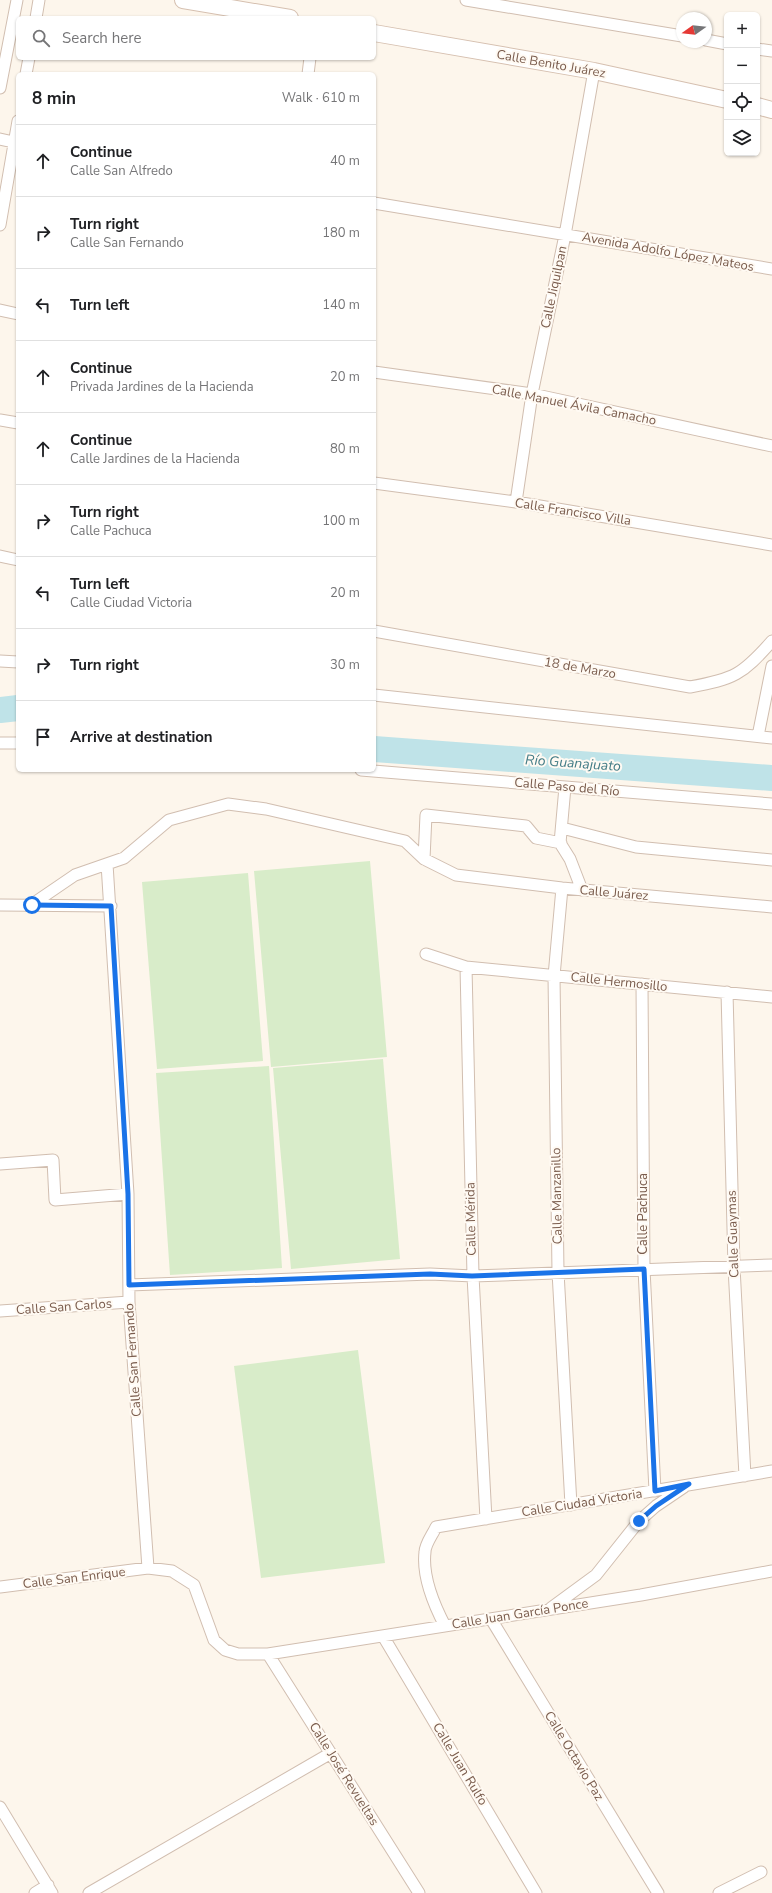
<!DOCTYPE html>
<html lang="en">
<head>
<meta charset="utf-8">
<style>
  body { margin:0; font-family:"Nunito Sans",sans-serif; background:#f2f2f2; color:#202124 }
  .controls { position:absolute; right:12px; top:12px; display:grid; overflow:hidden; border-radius:6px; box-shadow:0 1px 3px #0004 }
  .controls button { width:36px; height:36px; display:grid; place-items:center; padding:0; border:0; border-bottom:1px solid #e0e0e0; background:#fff; color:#202124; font:20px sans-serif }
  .compass { position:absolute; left:676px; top:12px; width:36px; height:36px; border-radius:50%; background:#fff; box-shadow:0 1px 3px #0004; rotate:255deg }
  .stop { position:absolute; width:12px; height:12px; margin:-9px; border:3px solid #1a73e8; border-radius:50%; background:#fff }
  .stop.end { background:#1a73e8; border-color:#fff; box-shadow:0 1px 4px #0008 }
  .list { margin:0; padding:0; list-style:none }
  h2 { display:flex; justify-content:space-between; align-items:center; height:52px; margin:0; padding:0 16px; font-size:17px }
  h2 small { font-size:13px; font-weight:400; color:#757577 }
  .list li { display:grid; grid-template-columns:26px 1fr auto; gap:12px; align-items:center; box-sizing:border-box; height:72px; padding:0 16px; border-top:1px solid #e0e0e0 }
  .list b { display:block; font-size:15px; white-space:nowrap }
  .list p { margin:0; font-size:13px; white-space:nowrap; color:#757577 }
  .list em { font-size:13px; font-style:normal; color:#757577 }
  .icon { flex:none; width:22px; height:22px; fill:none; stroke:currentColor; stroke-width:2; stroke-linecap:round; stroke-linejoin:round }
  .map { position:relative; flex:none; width:772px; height:1893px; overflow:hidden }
  .search { position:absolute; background:#fff; box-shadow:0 1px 3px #0004; left:16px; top:16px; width:360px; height:44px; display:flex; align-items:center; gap:10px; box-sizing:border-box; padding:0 14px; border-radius:6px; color:#757577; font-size:15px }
  .panel { position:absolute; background:#fff; box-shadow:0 1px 3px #0004; left:16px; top:72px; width:360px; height:700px; border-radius:6px }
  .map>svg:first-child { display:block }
</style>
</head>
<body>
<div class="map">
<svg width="772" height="1893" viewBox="0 0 772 1893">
  <rect width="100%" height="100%" fill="#fdf6ec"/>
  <path fill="#d8ecc9" d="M370,861L387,1057L271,1067L254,871Z
    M248,873L263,1061L157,1069L142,882Z
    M383,1059L400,1259L291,1269L273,1068Z
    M269,1066L282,1268L170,1275L156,1073Z
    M358,1350L385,1563L261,1578L234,1366Z"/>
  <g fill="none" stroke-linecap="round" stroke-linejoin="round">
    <path stroke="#bfe3e8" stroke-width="26" d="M0,710L18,708
      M374,749L772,778"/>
    <g stroke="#d1beb0" stroke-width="13">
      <path id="street" d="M466,0L682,36
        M36,18L39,0
        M706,40L727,44
        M757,49L772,51
        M26,74L29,58
        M308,74L310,58
        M0,88L17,0
        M0,139L18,143
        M374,203L772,269
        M0,225L18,121
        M0,310L18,314
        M374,372L532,394L772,446
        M0,420L18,423
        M374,483L516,502L772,545
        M516,502L532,394L565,235L594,71
        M0,556L18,560
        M374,631L690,687C734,679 742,675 772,641
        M0,661L18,662
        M374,695L772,738
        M758,736L772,666
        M0,743H18
        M361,770L772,804
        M565,787L560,843L570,859L582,890
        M562,828L636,847L772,860
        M424,859L426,815L526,826L536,838L561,843
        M107,864L128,1194L129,1302L148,1568
        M562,888L554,976L558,1272L571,1505
        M0,905L111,906
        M31,905L75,875L124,858L169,820L228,804L266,809L405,841L424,859L456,875L562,888L772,907
        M426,954L466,967L772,997
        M466,967L473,1276L486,1519
        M642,984L644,1269L655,1491
        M727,992L734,1267L745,1476
        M0,1164L53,1160L55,1200L128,1194
        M129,1285L430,1274L473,1276L772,1265
        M0,1311L129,1302
        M0,1587L148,1568L172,1571L194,1585L214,1640L225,1650L238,1654H268L641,1595L772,1571
        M551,1608L596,1575L639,1521L656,1506L684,1487
        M491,1619L658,1893
        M445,1626C434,1605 422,1577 425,1552C425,1544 433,1534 436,1527L772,1471
        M383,1636L536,1893
        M268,1654L419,1893
        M0,1807L52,1893
        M35,1893L48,1885
        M89,1893L331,1753
        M719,1893L761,1872"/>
    </g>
    <g stroke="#d6c0b0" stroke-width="18">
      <path id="secondary" d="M183,0L290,18
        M374,33L594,71L727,100
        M757,106L772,110"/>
    </g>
    <use href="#street" stroke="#fff" stroke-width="11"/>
    <use href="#secondary" stroke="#fff" stroke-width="16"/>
  </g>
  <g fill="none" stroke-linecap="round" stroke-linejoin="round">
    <path stroke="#1a73e8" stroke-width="5" d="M32,905L111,906L128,1194L129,1285L430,1274L472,1276L644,1269L655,1491L689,1484L656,1506L639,1521"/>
  </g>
  <g text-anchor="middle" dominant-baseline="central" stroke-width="4" stroke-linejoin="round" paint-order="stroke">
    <g font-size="13" fill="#7a5c4d" stroke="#fffaf3">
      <text transform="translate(551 64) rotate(10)">Calle Benito Juárez</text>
      <text transform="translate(668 252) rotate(10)">Avenida Adolfo López Mateos</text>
      <text transform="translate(554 287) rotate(-78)">Calle Jiquilpan</text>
      <text transform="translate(574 405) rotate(11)">Calle Manuel Ávila Camacho</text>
      <text transform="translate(573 512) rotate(9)">Calle Francisco Villa</text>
      <text transform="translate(580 668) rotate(10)">18 de Marzo</text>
      <text transform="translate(567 787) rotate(5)">Calle Paso del Río</text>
      <text transform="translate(614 893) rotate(5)">Calle Juárez</text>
      <text transform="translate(619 982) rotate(6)">Calle Hermosillo</text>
      <text transform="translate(557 1196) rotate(-91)">Calle Manzanillo</text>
      <text transform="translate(643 1214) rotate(-90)">Calle Pachuca</text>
      <text transform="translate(471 1219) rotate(-91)">Calle Mérida</text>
      <text transform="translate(733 1234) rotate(-92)">Calle Guaymas</text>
      <text transform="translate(64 1307) rotate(-4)">Calle San Carlos</text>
      <text transform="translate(133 1360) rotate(-94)">Calle San Fernando</text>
      <text transform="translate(582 1503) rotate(-9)">Calle Ciudad Victoria</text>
      <text transform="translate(74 1578) rotate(-7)">Calle San Enrique</text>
      <text transform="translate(520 1614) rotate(-9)">Calle Juan García Ponce</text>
      <text transform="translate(574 1756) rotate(59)">Calle Octavio Paz</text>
      <text transform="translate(460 1764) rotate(59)">Calle Juan Rulfo</text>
      <text transform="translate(344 1774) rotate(58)">Calle José Revueltas</text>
    </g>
    <g font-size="14" font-style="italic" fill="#437c86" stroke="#fffaf3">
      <text transform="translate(573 763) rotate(4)">Río Guanajuato</text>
    </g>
  </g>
</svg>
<div class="controls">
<button>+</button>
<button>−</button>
<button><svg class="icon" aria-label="locate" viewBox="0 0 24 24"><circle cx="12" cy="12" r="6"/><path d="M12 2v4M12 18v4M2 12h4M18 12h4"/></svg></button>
<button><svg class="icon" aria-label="layers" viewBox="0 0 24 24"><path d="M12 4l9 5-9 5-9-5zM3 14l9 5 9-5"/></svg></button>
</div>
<svg class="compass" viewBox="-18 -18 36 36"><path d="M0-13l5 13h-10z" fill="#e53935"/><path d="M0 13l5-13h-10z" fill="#757577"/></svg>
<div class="stop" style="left:32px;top:905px"></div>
<div class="stop end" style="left:639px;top:1521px"></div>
<div class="search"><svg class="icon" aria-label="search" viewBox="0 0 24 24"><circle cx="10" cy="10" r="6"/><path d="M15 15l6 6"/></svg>Search here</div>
<section class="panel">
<h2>8 min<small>Walk · 610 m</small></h2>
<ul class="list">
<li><svg class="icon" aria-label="ahead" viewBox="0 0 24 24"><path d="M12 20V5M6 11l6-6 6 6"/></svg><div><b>Continue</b><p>Calle San Alfredo</p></div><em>40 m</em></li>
<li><svg class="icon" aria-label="right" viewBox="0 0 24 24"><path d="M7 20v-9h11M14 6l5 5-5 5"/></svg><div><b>Turn right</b><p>Calle San Fernando</p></div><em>180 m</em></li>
<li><svg class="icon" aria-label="left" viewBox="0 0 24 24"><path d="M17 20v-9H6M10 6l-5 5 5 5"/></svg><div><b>Turn left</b></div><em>140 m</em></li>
<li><svg class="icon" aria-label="ahead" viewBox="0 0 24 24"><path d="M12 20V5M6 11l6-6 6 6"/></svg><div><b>Continue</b><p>Privada Jardines de la Hacienda</p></div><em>20 m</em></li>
<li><svg class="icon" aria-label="ahead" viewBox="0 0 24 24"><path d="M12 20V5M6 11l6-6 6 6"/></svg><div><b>Continue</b><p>Calle Jardines de la Hacienda</p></div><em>80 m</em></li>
<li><svg class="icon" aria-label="right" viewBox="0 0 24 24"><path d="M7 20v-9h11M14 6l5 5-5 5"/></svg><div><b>Turn right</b><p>Calle Pachuca</p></div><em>100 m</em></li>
<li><svg class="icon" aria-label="left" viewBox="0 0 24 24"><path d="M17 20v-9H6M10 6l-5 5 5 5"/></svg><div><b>Turn left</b><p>Calle Ciudad Victoria</p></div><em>20 m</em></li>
<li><svg class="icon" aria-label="right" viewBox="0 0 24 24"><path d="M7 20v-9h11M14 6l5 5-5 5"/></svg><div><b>Turn right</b></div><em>30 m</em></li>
<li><svg class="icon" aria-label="arrive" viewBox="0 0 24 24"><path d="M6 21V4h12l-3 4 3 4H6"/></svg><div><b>Arrive at destination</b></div></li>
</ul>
</section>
</div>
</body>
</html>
